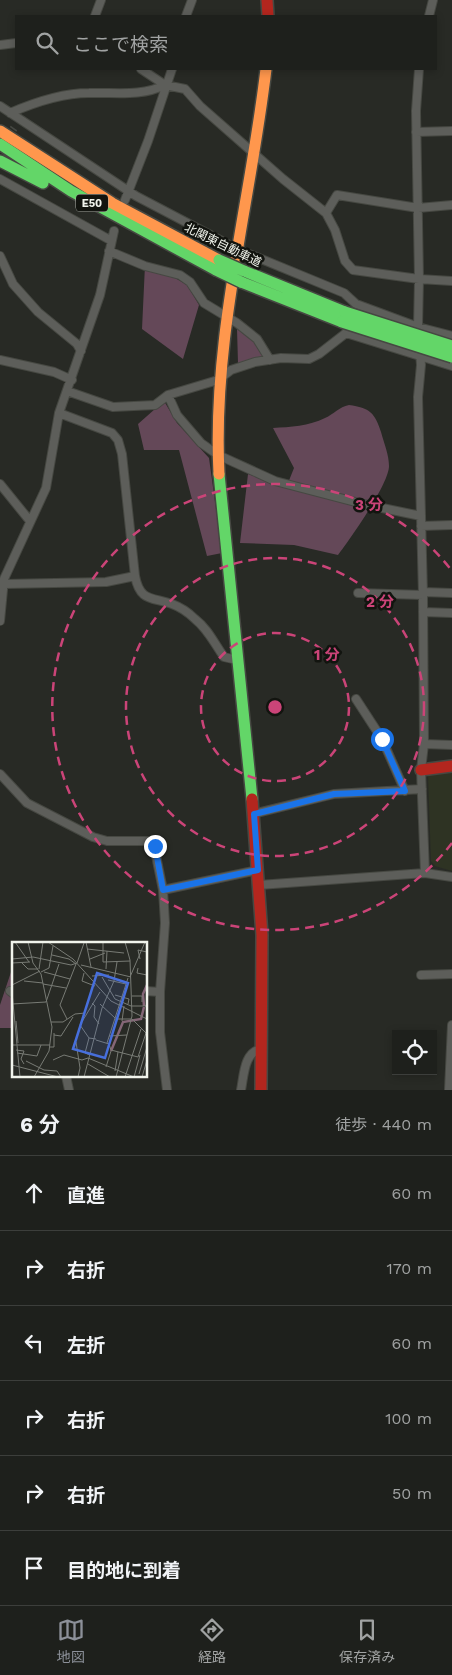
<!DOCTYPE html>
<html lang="ja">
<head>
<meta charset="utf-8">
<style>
  body { margin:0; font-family:"Work Sans","Noto Sans JP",sans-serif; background:#2b2d29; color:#f1f3f6 }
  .controls { position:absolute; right:15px; bottom:15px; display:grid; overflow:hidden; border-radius:0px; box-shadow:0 2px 8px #0003 }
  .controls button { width:45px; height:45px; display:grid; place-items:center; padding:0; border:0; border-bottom:1px solid #3c3e3b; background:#1e201c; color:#f1f3f6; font:25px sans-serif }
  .stop { position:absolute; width:15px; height:15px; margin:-11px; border:4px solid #1a73e8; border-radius:50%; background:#fff }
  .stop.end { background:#1a73e8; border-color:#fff; box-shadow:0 1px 5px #0008 }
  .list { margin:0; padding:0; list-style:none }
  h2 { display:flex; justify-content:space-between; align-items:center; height:65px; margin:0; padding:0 20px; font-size:21px }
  h2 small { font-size:16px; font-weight:400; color:#a1a3a3 }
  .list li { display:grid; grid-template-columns:32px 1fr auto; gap:15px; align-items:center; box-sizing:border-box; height:75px; padding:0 20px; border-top:1px solid #3c3e3b }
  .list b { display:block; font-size:19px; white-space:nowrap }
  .list em { font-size:16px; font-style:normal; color:#a1a3a3 }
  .icon { flex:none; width:28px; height:28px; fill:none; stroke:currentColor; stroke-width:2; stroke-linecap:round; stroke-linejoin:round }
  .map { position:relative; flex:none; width:452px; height:1090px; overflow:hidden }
  .search { position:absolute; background:#1e201c; box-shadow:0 2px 8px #0003; left:15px; right:15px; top:15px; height:55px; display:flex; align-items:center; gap:12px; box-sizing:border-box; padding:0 18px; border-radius:0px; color:#a1a3a3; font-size:19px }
  .sheet { height:515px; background:#1e201c }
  nav { display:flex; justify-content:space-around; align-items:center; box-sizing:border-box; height:70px; border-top:1px solid #3c3e3b; background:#1e201c; font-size:14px; color:#a1a3a3 }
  nav a { display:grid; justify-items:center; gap:2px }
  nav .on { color:#8c9099 }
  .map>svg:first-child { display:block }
</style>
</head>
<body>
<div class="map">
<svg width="452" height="1090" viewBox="0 0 452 1090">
  <rect width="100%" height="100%" fill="#282a25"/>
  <path fill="#2e3323" d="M452,772V871L435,866L431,861L428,775Z"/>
  <path fill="#644858" d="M148,262L187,285L199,305L183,359L142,329L145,265Z
    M237,329L254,342L266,359L238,363Z
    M164,401L177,423L209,458L222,553L207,556L179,450H144L138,424Z
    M349,405C370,408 375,413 381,432C384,443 389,455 389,466C389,484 350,539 338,555L294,545L240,543L248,474L281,485L288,483L294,468L273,428C290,427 309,426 325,418C334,414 339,407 349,405Z
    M14,969V1028H0V1005L11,972Z"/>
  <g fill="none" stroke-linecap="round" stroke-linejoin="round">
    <path stroke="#464843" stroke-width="8" stroke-dasharray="8 4" stroke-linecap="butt" d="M6,139L14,128"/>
    <g stroke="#464842" stroke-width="10">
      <path id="street" d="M95,16L101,0
        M186,16L192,0
        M429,16L433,0
        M0,45L16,43
        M141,69L165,85L185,89L200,106L283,179L326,213L335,230L345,261L353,270L419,279L452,281
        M419,69L416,111L419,279L418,327L421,365L418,397L423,595L424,744L421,770L425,873
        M0,106L136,196L237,249L344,293L356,304L418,327L452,336
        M10,113C33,103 63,93 89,93C114,92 141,97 165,85
        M416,132L452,131
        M0,179L110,240
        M125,200L148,141L172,69
        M326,213L337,195L418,208L452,205
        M109,251L145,266L180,275L190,282L204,303L237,323L257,339L270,360
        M0,256L13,284L38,312L77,344L81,351
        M346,333L452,366
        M0,360L54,372L72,380
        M67,391L113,407L155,405L168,395L218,380L231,370L255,362L281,358L309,359L319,354L346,333L349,322
        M168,395L177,415L201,443L218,455L275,481L363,504L421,516
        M59,413L112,433L118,440L122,454L135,576C140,602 152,597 172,604C180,607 189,613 195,619C208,629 214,643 224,657L237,660
        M0,484L30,521
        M421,526L452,525
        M4,584L106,582L135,576
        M423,592L452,593
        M358,593L423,595
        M423,612L452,613
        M0,621L4,579L46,488L59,413L100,295L114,231
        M356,699L382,739L405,791
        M424,744L452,745
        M0,774L27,803L93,837L107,841H153L163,890L165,923L160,992V1032L167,1090
        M253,814L334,794L422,789
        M259,885L425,873L452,877
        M163,890L258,870
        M421,975L452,974
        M10,991L14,994
        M146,991L160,992
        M66,1076L69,1090
        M241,1090C244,1075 244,1051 262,1049
        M449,1090L452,1025"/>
    </g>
    <g stroke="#464842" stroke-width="14">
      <path id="fast" d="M0,144L71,191L216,270
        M0,161L43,183
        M244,271L345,312
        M241,282L342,322
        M219,474L252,799"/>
    </g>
    <g stroke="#464842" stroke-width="14">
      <path id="slow" d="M0,131L112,203L219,260
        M219,474C212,337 250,205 266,69"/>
    </g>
    <g stroke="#464842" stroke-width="14">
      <path id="jam" d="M267,0L268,16
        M421,770L452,766
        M252,799L262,935L261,1090"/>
    </g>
    <use href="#street" stroke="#5d5e5a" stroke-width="8"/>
    <use href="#fast" stroke="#63d668" stroke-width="11"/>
    <use href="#slow" stroke="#ff974d" stroke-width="11"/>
    <use href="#jam" stroke="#b3261e" stroke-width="11"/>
    <g stroke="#464842" stroke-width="14" stroke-linecap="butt">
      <path id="fast-bridge" d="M219,260L244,271
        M216,270L241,282
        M345,312L452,346
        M342,322L452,357"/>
    </g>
    <use href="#fast-bridge" stroke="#63d668" stroke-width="11"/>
  </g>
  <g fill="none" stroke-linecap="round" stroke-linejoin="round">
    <path stroke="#1a73e8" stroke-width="6" d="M155,846L163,890L258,870L254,814L334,794L405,791L382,739"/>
  </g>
  <g fill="none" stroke="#cb4478" stroke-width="2.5" stroke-dasharray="9 6">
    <circle cx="275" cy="707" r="74"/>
    <circle cx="275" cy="707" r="149"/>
    <path d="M452 843A223 223 0 1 1 452 571"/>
  </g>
  <g text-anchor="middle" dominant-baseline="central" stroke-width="5" stroke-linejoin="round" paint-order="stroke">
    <rect fill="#12140f" stroke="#aeb1aa" stroke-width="1" x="76" y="194.5" width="32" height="17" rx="4"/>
    <g font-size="11" font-weight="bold" fill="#f1f4ec">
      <text x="92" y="203">E50</text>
    </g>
    <g font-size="12" fill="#f1f4ec" stroke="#12140f">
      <text transform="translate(223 245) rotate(26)">北関東自動車道</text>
    </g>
  </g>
  <g transform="translate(12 942)">
    <rect width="135" height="135" fill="#282a25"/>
    <path fill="none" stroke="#856677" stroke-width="2.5" d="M132,64L131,52L135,43M99,109L111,80L129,77L132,65"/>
    <path fill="none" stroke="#787b75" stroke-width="1" d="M3,0L17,20M16,0L21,21L29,32L40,85L37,109L22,135M36,0L61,17L99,59L135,77M74,0L79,25M91,0V20L118,19M75,7L112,11M40,13L57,17L64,22L48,63L55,77M0,17L21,15L59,23L65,21L72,1M78,17L93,11M128,17L126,8L135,10M0,21L18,20M10,21L16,27H26M69,23L119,35M126,26L125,31L135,33M27,27L31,0M94,27L95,9M29,30L37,26L41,4M32,30L58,37M72,31L70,39L83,44M80,34L97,33M90,35L103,57L119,64H135M118,35L133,0M96,38L114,42M12,39L31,41M31,42L54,46M0,43L28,29M0,50L8,135M103,53L117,57L116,62M120,54H130V60M80,61L83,64L82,75L87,82M0,62L34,60L47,22M88,62L103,76M103,77H119M120,77L135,92M4,79L6,101M110,79L112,64M39,80H51L63,72L73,71M42,93L49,94L61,75M97,94L115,93M77,96L73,111L78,113M84,97L77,96L68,83L88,50M84,98L97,102L99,108M64,100L68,126L66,135M95,101L116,36M0,103H38M38,105H42V91M4,108L12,109L9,117L12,122M99,108L126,115L134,91M5,111L25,114L29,103M41,118L52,113L70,118L76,116L122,135M14,119L32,128L45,129L49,135M76,122L98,135M0,123L46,135M94,125L99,109M103,129L106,110M127,132L135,105M72,135L90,66L102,39L105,20M104,135L120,74L118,18L113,0M113,135L129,87M122,135L128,113M130,135L135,118"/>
    <path fill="#476fdc" fill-opacity="0.15" stroke="#476fdc" stroke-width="2.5" d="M85,31L116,41L93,116L61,107Z"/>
    <rect width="135" height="135" fill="none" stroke="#f1f4ec" stroke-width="2.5"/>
  </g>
  <circle cx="275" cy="707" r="8" fill="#cb4478" stroke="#12140f" stroke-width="2.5"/>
  <g font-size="15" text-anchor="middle" font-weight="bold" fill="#cb4478" stroke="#12140f" stroke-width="5" stroke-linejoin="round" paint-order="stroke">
    <text x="369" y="510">3 分</text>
    <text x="380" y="607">2 分</text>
    <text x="327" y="660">1 分</text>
  </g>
</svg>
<div class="controls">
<button><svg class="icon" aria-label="locate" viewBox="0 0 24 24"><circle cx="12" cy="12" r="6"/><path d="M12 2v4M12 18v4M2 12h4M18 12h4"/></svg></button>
</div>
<div class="stop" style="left:382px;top:739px"></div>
<div class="stop end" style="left:155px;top:846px"></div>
<div class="search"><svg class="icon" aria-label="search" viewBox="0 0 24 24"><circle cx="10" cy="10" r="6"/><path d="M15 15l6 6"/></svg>ここで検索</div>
</div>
<section class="sheet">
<h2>6 分<small>徒歩 · 440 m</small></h2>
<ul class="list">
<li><svg class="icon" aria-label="ahead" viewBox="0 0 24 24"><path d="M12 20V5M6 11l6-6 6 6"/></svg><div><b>直進</b></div><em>60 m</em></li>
<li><svg class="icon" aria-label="right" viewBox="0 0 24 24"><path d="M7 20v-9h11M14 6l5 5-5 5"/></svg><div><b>右折</b></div><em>170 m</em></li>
<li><svg class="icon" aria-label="left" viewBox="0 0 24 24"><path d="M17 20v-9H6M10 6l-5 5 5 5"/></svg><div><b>左折</b></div><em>60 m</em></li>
<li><svg class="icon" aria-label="right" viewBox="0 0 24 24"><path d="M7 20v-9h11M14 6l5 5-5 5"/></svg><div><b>右折</b></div><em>100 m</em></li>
<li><svg class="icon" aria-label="right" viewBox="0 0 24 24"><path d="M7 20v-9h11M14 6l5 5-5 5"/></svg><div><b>右折</b></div><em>50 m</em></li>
<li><svg class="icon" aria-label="arrive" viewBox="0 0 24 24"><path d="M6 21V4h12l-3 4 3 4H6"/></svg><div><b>目的地に到着</b></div></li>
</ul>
</section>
<nav>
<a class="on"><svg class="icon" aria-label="map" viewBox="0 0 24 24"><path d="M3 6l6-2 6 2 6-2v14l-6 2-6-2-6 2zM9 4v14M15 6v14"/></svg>地図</a>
<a><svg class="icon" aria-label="directions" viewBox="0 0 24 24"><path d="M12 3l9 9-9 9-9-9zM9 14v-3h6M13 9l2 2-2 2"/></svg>経路</a>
<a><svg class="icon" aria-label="saved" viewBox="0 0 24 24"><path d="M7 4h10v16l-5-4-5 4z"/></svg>保存済み</a>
</nav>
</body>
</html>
